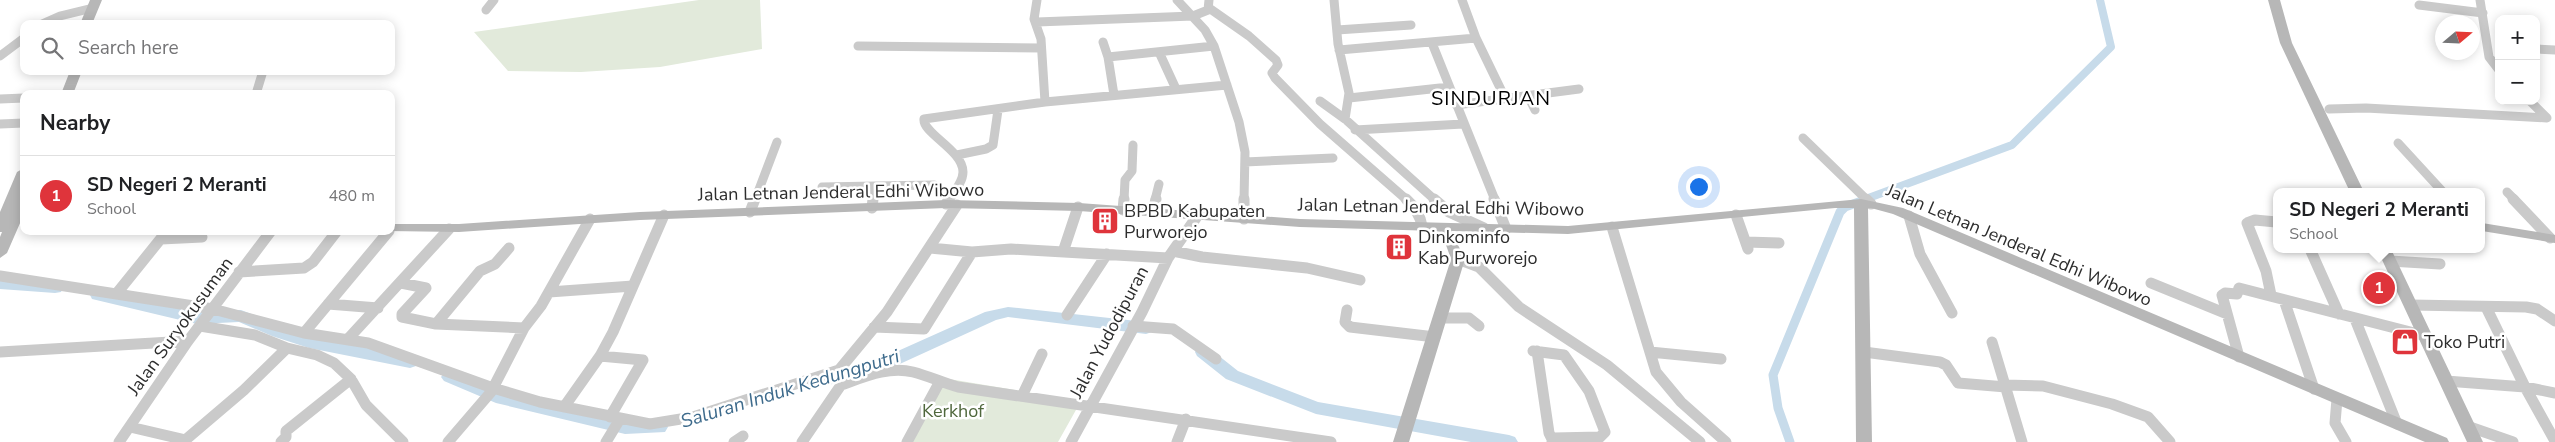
<!DOCTYPE html>
<html lang="en">
<head>
<meta charset="utf-8">
<style>
  body { margin:0; font-family:"Nunito Sans",sans-serif; background:#f6f6f6; color:#202124 }
  .controls { position:absolute; right:15px; top:15px; display:grid; overflow:hidden; border-radius:10px; box-shadow:0 2px 12px #0003 }
  .controls button { width:45px; height:45px; display:grid; place-items:center; padding:0; border:0; border-bottom:1px solid #e0e0e0; background:#fff; color:#202124; font:25px sans-serif }
  .compass { position:absolute; left:2435px; top:15px; width:45px; height:45px; border-radius:50%; background:#fff; box-shadow:0 2px 12px #0003; rotate:71deg }
  .you { position:absolute; left:1698px; top:186px; width:18px; height:18px; margin:-12px; border:4px solid #fff; border-radius:50%; background:#1a73e8; box-shadow:0 0 0 8px #1a73e833 }
  .badge { display:grid; place-items:center; width:32px; height:32px; border-radius:50%; background:#df343b; color:#fff; font-size:16px; font-weight:700 }
  .pin { position:absolute; translate:-50% -50%; border:2px solid #fff; box-shadow:0 1px 5px #0006 }
  .popup { position:absolute; left:2273px; top:188px; width:212px; height:65px; box-sizing:border-box; display:grid; place-content:center; border-radius:10px; background:#fff; filter:drop-shadow(0 1px 4px #0005); font-size:16px; white-space:nowrap; color:#757577 }
  .popup b { font-size:19px; color:#202124 }
  .popup::after { content:''; position:absolute; left:50%; top:100%; margin-left:-10px; border:10px solid transparent; border-top-color:#fff }
  .list { margin:0; padding:0; list-style:none }
  h2 { display:flex; justify-content:space-between; align-items:center; height:65px; margin:0; padding:0 20px; font-size:21px }
  h2 small { font-size:16px; font-weight:400; color:#757577 }
  .list li { display:grid; grid-template-columns:32px 1fr auto; gap:15px; align-items:center; box-sizing:border-box; height:80px; padding:0 20px; border-top:1px solid #e0e0e0 }
  .list b { display:block; font-size:19px; white-space:nowrap }
  .list p { margin:0; font-size:16px; white-space:nowrap; color:#757577 }
  .list em { font-size:16px; font-style:normal; color:#757577 }
  .icon { flex:none; width:28px; height:28px; fill:none; stroke:currentColor; stroke-width:2; stroke-linecap:round; stroke-linejoin:round }
  .map { position:relative; flex:none; width:2555px; height:442px; overflow:hidden }
  .search { position:absolute; background:#fff; box-shadow:0 2px 12px #0003; left:20px; top:20px; width:375px; height:55px; display:flex; align-items:center; gap:12px; box-sizing:border-box; padding:0 18px; border-radius:10px; color:#757577; font-size:19px }
  .panel { position:absolute; background:#fff; box-shadow:0 2px 12px #0003; left:20px; top:90px; width:375px; height:145px; border-radius:10px }
  .map>svg:first-child { display:block }
</style>
</head>
<body>
<div class="map">
<svg width="2555" height="442" viewBox="0 0 2555 442">
  <rect width="100%" height="100%" fill="#fff"/>
  <path fill="#e2eadb" d="M699,0H760L762,49L660,67L581,72L508,71L474,32Z
    M937,377L1081,401L1058,442H902Z"/>
  <g fill="none" stroke-linecap="round" stroke-linejoin="round">
    <path stroke="#c7dbea" stroke-width="8" d="M1863,200L2012,145L2111,47L2100,0"/>
    <path stroke="#c7dbea" stroke-width="9" d="M1790,442L1778,408L1773,375L1840,212L1845,207L1867,199"/>
    <path fill="#c7dbea" fill-rule="evenodd" d="M0,279L55,283L61,284L63,288L61,292L55,293L0,289Z
      M98,290L197,312L241,310L311,337L410,356L416,358L418,362L416,366L410,368L309,348L272,336L239,322L197,324L92,299L90,295L92,291Z
      M1008,307L1146,322L1152,324L1154,328L1152,332L1146,334L1008,317L996,320L891,368L814,389L808,387L805,383L808,379L880,359L985,312Z
      M1203,346L1209,348L1238,371L1318,402L1509,435L1515,437L1518,442H1471L1316,414L1226,379L1197,356L1195,352L1197,348Z
      M450,371L500,392L625,420L665,422L668,427L665,432L625,434L496,403L444,381L441,377L444,373Z"/>
    <path stroke="#cacaca" stroke-width="9" d="M1037,0L1034,19L1041,39L1045,102L1227,85
      M1177,0L1205,30L1214,46L1239,122L1245,152L1244,200
      M1334,0L1338,44L1349,93L1345,119
      M1462,0L1476,38L1505,98
      M2480,0L2489,57L2499,70
      M2419,5L2483,13
      M1209,8L1249,36L1276,60L1278,65L1272,73L1275,78L1320,124L1407,200
      M486,10L494,0
      M1037,22L1193,16L1208,10L1209,0
      M42,24L60,16L93,8
      M1337,30L1411,25
      M1103,42L1108,57L1114,95
      M1432,43L1495,200
      M858,46L1041,48
      M2536,49L2555,50
      M1339,50L1476,38
      M1159,52L1176,89
      M0,56L24,38
      M1108,57L1214,46
      M256,94L263,71
      M1528,96L1535,110
      M1349,98L1449,87
      M0,99L24,98
      M1320,101L1345,119L1435,200
      M1456,105L1579,89
      M2329,109L2366,108L2547,118L2530,101
      M0,124L24,123
      M1355,130L1463,124
      M1803,138L1867,200
      M2398,143L2443,192
      M957,155L986,149L993,145L998,110
      M1245,162L1333,158
      M822,187L875,186
      M2507,192L2515,200
      M755,200L777,142
      M873,200L875,186L934,185
      M949,200C954,192 963,182 963,172C963,150 922,133 924,119L1045,102
      M1124,200L1125,180L1132,171L1133,145
      M1155,200L1159,184"/>
    <path stroke="#cacaca" stroke-width="11" d="M1406,199C1414,206 1420,215 1422,226
      M1434,199L1449,212L1484,228
      M1494,199L1506,229
      M1866,199L1871,204
      M2513,199L2550,238
      M946,204L949,199
      M872,208L873,199
      M1123,210L1124,199
      M1153,211L1156,199
      M750,212L755,199
      M1736,215L1748,249
      M1909,216L1920,254L1952,313
      M1244,219V199
      M1612,227L1656,372L1681,402L1726,442
      M161,239L202,237
      M1746,242L1779,243
      M930,248L972,252L1011,249L1168,258
      M2310,249L2339,314
      M1173,251L1202,257L1307,268L1360,280
      M1063,252L1078,207
      M1458,259L1479,267L1519,307L1607,365L1700,442
      M2390,261L2440,264
      M239,272L304,268L313,262L337,231
      M0,276L213,309L304,333L368,343L493,388L540,402L650,424L693,417L839,370
      M401,283L426,288L402,314V317L436,324L524,328
      M2151,283L2227,314
      M549,292L633,286
      M117,293L167,231
      M2271,295L2266,271L2247,223L2255,220L2276,222
      M2284,300L2314,389
      M328,304L378,308
      M2411,305L2526,307L2537,309L2555,321
      M2486,307L2525,387L2555,441
      M1347,310L1345,322L1350,327L1435,337
      M1067,315L1107,254
      M1441,318H1469L1479,326
      M2355,319L2397,424
      M436,324L480,271L495,264L509,248
      M200,326L255,335L287,348L317,355L334,363L351,379L366,405L403,442
      M1133,326L1173,329L1216,359
      M874,327L924,329L972,252
      M304,333L389,231
      M347,340L449,229
      M1992,342L2022,442
      M1533,351L1564,355L1589,391L1605,432L1600,437L1554,438L1552,442
      M1537,351L1549,433L1552,439
      M0,352L188,341
      M1650,352L1721,359
      M1864,352L1940,362L1946,365L1958,383L2006,387
      M600,356L643,360L610,417
      M2239,357L2222,295L2225,293L2237,294L2239,288L2426,336
      M2446,381L2525,387L2555,393
      M841,385C864,377 888,366 913,372C929,376 943,383 958,387L1331,442
      M2005,385L2043,386L2112,404L2148,417L2170,442
      M1022,396L1042,354
      M2337,399L2335,423L2346,442
      M564,407L600,356L613,332L664,215
      M2467,426L2513,442
      M130,427L186,440
      M119,442L188,341L271,231
      M183,442L244,390L287,348
      M281,442L286,437V431L351,379
      M448,442L491,392L524,328L541,306L590,219
      M606,442L620,419
      M734,442L743,436
      M802,442L841,385L839,370L887,312L957,205
      M907,442L939,383
      M1071,442L1142,312L1168,258L1198,215
      M1177,442L1186,419"/>
    <path fill="#b7b7b7" fill-rule="evenodd" d="M90,0H102L92,24H80Z
      M2268,0H2280L2292,43L2364,192H2350L2280,43Z
      M70,71H82L73,94H61Z
      M24,168V188L21,195L24,194V214L7,253L0,258V237L2,232H0V212L17,172Z
      M1861,199L1903,208L2447,438L2449,442H2425L1893,214L1871,208H1868L1872,442H1856L1854,208H1835L1568,234L1451,231L1465,259L1409,442H1393L1451,259L1446,245L1437,231L1300,227L1079,211L946,208L640,220L459,232L387,231H391V224H459L640,212L946,200L1079,203L1300,219L1568,226Z
      M2482,223L2555,235V243L2482,231Z
      M2377,249H2391L2483,442H2467Z"/>
  </g>
  <defs>
    <g id="building-square" transform="scale(1.4375)"><rect x="-9" y="-9" width="18" height="18" rx="4" fill="#df343b" stroke="#fff"/><path d="M-4-6H4V6H1V3H-1V6H-4ZM-2.5-4.3h1.7v1.8h-1.7ZM.8-4.3h1.7v1.8H.8ZM-2.5-1h1.7V.8h-1.7ZM.8-1h1.7V.8H.8Z" fill="#fff"/></g>
    <g id="shop-square" transform="scale(1.4375)"><rect x="-9" y="-9" width="18" height="18" rx="4" fill="#df343b" stroke="#fff"/><path d="M-5-2.5h2.3a2.7 3.5 0 0 1 5.4 0H5L5.5 6h-11ZM-1.5-2.5h3a1.5 2.3 0 0 0-3 0Z" fill="#fff"/></g>
  </defs>
  <g fill-rule="evenodd">
    <use href="#building-square" x="1105" y="221"/>
    <use href="#building-square" x="1399" y="247"/>
    <use href="#shop-square" x="2405" y="342"/>
  </g>
  <g text-anchor="middle" dominant-baseline="central" stroke-width="5" stroke-linejoin="round" paint-order="stroke">
    <g font-size="18" fill="#2d2d2d" stroke="#fff">
      <text transform="translate(841 192) rotate(-1)">Jalan Letnan Jenderal Edhi Wibowo</text>
      <text transform="translate(1441 207) rotate(1)">Jalan Letnan Jenderal Edhi Wibowo</text>
      <text transform="translate(2019 245) rotate(23)">Jalan Letnan Jenderal Edhi Wibowo</text>
      <text transform="translate(180 326) rotate(-54)">Jalan Suryokusuman</text>
      <text transform="translate(1109 332) rotate(-62)">Jalan Yudodipuran</text>
    </g>
    <g font-size="18" fill="#2d2d2d" stroke="#fff" text-anchor="start">
      <text x="1124" y="211">BPBD Kabupaten<tspan x="1124" dy="21">Purworejo</tspan></text>
      <text x="1418" y="237">Dinkominfo<tspan x="1418" dy="21">Kab Purworejo</tspan></text>
      <text x="2424" y="342">Toko Putri</text>
    </g>
    <g font-size="18" fill="#4f673c" stroke="#fff">
      <text x="953" y="411">Kerkhof</text>
    </g>
    <g font-size="19" font-style="italic" fill="#3e6b8c" stroke="#fff">
      <text transform="translate(790 389) rotate(-17)">Saluran Induk Kedungputri</text>
    </g>
    <g font-size="20" letter-spacing="1" fill="#000" stroke="#fff">
      <text x="1491" y="98">SINDURJAN</text>
    </g>
  </g>
</svg>
<div class="controls">
<button>+</button>
<button>−</button>
</div>
<svg class="compass" viewBox="-18 -18 36 36"><path d="M0-13l5 13h-10z" fill="#e53935"/><path d="M0 13l5-13h-10z" fill="#757577"/></svg>
<div class="you"></div>
<div class="pin badge" style="left:2379px;top:288px">1</div>
<div class="popup"><b>SD Negeri 2 Meranti</b>School</div>
<div class="search"><svg class="icon" aria-label="search" viewBox="0 0 24 24"><circle cx="10" cy="10" r="6"/><path d="M15 15l6 6"/></svg>Search here</div>
<section class="panel">
<h2>Nearby<small></small></h2>
<ul class="list">
<li><span class="badge">1</span><div><b>SD Negeri 2 Meranti</b><p>School</p></div><em>480 m</em></li>
</ul>
</section>
</div>
</body>
</html>
